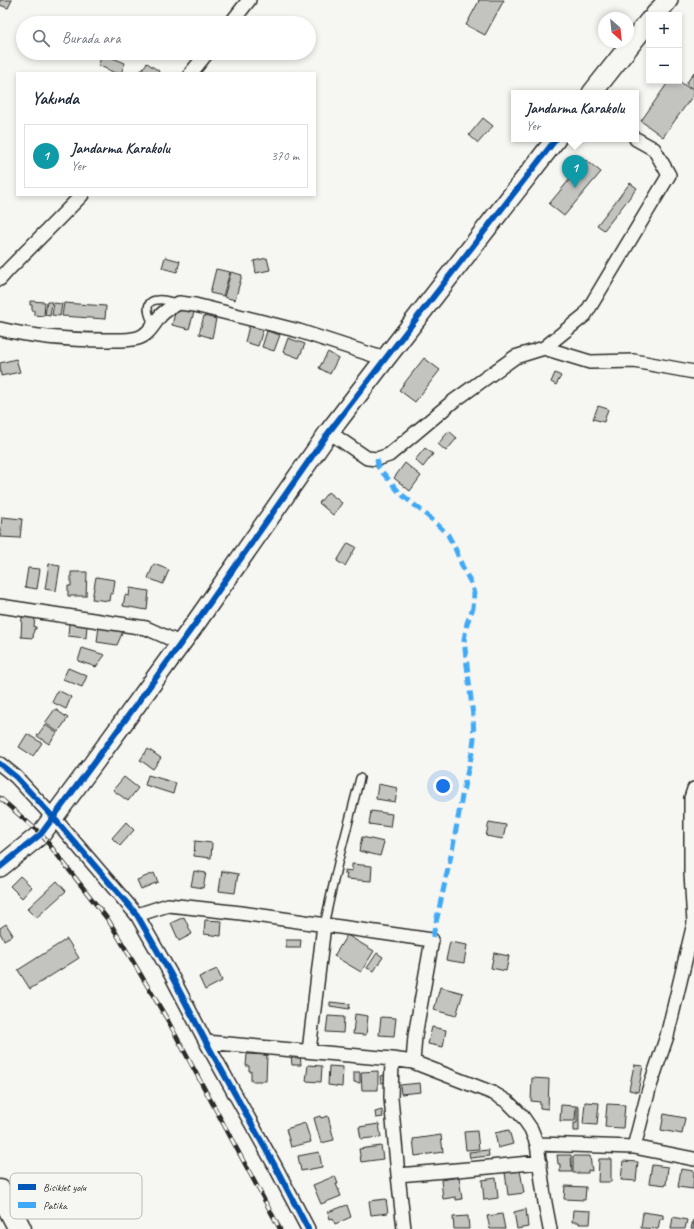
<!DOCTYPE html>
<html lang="tr">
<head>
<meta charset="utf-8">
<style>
  body { margin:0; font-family:Caveat,sans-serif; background:#f2f2f3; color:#1f2937 }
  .controls { position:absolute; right:12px; top:12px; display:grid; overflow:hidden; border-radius:0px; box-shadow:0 2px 6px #0003 }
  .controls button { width:36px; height:36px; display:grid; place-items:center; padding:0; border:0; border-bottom:1px solid #e0e1e3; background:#fff; color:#1f2937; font:20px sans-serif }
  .compass { position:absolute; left:598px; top:12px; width:36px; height:36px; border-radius:50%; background:#fff; box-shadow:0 2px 6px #0003; rotate:153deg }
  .you { position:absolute; left:443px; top:786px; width:14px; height:14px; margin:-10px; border:3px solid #fff; border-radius:50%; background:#1a73e8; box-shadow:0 0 0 6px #1a73e833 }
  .badge { display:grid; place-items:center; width:26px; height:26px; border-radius:50%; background:#b45309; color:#fff; font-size:13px; font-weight:700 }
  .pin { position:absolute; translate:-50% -33px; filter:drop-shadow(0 1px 2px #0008) }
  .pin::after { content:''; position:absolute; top:21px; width:14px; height:12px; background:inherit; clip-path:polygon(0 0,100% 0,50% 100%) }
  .popup { position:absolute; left:511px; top:90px; width:128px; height:52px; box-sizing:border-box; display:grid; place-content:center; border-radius:0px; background:#fff; filter:drop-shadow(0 1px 3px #0005); font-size:13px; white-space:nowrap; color:#747a83 }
  .popup b { font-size:15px; color:#1f2937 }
  .popup::after { content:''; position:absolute; left:50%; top:100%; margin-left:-8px; border:8px solid transparent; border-top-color:#fff }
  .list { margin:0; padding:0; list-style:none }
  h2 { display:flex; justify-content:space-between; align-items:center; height:52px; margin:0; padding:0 16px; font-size:17px }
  h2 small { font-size:13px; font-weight:400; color:#747a83 }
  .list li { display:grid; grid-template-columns:26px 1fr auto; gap:12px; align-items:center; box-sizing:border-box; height:64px; margin:0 8px 8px; padding:0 8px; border:1px solid #e0e1e3; border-radius:0px }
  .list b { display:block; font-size:15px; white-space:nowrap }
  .list p { margin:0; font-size:13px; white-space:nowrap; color:#747a83 }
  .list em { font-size:13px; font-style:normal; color:#747a83 }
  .icon { flex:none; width:22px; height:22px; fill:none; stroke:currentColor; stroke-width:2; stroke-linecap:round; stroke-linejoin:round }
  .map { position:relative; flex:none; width:694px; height:1229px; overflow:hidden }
  .search { position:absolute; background:#fff; box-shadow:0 2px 6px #0003; left:16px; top:16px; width:300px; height:44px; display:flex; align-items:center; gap:10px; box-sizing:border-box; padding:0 14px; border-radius:22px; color:#747a83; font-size:15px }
  .panel { position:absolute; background:#fff; box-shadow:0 2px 6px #0003; left:16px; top:72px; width:300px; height:124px; border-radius:0px }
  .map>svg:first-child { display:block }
</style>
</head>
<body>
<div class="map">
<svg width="694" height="1229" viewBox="0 0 694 1229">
  <rect width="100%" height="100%" fill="#f6f6f2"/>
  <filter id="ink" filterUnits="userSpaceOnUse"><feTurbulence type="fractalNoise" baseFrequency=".025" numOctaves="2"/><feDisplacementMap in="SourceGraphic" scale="8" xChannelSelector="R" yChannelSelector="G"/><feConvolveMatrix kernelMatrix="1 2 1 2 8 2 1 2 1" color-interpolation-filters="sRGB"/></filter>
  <g filter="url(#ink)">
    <path fill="#c3c3c0" stroke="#2b2b2b" d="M0,0H12L8,8L0,5Z
      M478,0H504L485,35L466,25L479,1Z
      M103,54L125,63L121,73H115L98,65Z
      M147,63L159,71L158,73H139Z
      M694,72V90L686,84Z
      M669,81H679L694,92V94L663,137L641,121Z
      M483,118L493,126L478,143L469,135Z
      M586,160L601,172L564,216L549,204Z
      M630,183L637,188L604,230L597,225Z
      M165,257L180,261L177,272L162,268Z
      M267,258L270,270L256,273L254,261Z
      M216,269L230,272L223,296L210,293Z
      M231,272L242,275L235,300L224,297Z
      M30,301L45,302L44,316L34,315V310H32V305H30Z
      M47,302H52L50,316L45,315Z
      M54,303L62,304L60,316L52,315Z
      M64,303L106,306L105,319L62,316Z
      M177,305L195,309L189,329L172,325Z
      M204,316L216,319L212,338L199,334Z
      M249,326L263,330L258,346L245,342Z
      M267,331L280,335L274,351L262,347Z
      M288,338L305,344L299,358L283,352Z
      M328,352L338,358L330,374L319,368Z
      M424,358L440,370L415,402L399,390Z
      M16,359L20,372L1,376L0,363Z
      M555,373L561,376L556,385L551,382Z
      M598,406L608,409L604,422L593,419Z
      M449,431L457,438L446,451L438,444Z
      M425,448L433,454L423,467L415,460Z
      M405,463L421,476L410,491L394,478Z
      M328,492L342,503L333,515L319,503Z
      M2,517L22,519L20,538L0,537Z
      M348,543L356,547L345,566L337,561Z
      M49,564L60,566L56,591L45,589Z
      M154,564L169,570L163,584L148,578Z
      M28,568L40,569L37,589L25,587Z
      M71,572H87L86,596H68V586H71Z
      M96,577L115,580L113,594L110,593L109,601L92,599Z
      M130,588L149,591L147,610L123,606L125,595L129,596Z
      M22,616L35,617L34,627H36V629H34L33,638L21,637Z
      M69,623L87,625L86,638L68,636Z
      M99,626L124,629L117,645L97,642Z
      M82,648L105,655L96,667L78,661Z
      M68,668L87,676L82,687L63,679Z
      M58,690L71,697L66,709L52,702Z
      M55,709L68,718L58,732L45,723Z
      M45,725L57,733L49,744L37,736Z
      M27,734L42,743L33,756L19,747Z
      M148,749L161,758L153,769L140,760Z
      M148,775L176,783L173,794L145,785Z
      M124,777L138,788L128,801L113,790Z
      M378,784L398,788L395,802L376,799Z
      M371,811L392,814L390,827L369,824Z
      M126,822L134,830L120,846L112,838Z
      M489,822L506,825L503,839L486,836Z
      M362,837L384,842L380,856L359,851Z
      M195,841L212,843L211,858L194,856Z
      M352,864L372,866L371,881L346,879L347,874H345V870L352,871Z
      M194,871L206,873L203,888L191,886Z
      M222,871L238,874L235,893L219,891Z
      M154,873L158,882L141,889L137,880Z
      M20,876L32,887L22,898L10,886Z
      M57,881L66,891L36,918L27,909Z
      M184,917L192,934L179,941L171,923Z
      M205,920L222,921L221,936L204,934Z
      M6,924L13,935L4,940L0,933V928Z
      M347,935L374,951L361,972L334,956Z
      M67,939L79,958L30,989L18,970Z
      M286,940H301L300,948H286Z
      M450,942L467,945L464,963L446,960Z
      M377,953L383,957L374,971L367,968Z
      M494,953L509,956L506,971L491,968Z
      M217,969L222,981L205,990L199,977Z
      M440,987L463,993L456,1016L434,1010Z
      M330,1002L350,1004L349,1009L330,1006Z
      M355,1014L368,1016L366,1035L353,1034Z
      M328,1016L344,1017L343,1033L326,1032Z
      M381,1017L396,1018L394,1036L379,1035Z
      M432,1027L446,1030L443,1047L428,1044Z
      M247,1054L267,1055L266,1081H251V1071H249V1066H246Z
      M300,1054L301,1065H292L291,1055Z
      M308,1065L322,1066L321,1082L306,1081Z
      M634,1065L643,1066L638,1092L629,1090Z
      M329,1066L343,1067L342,1087L328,1085Z
      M378,1071V1090H362L361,1072Z
      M354,1072H360V1083L354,1082Z
      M386,1075L387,1082L381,1083L380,1076Z
      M532,1078L549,1079L548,1109L540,1108V1102L531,1101Z
      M420,1083L421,1092L401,1094L400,1085Z
      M585,1102L599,1103L597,1125L583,1124Z
      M607,1104L625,1105L623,1128L605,1127Z
      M561,1105L576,1106L575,1121H560Z
      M577,1106H579V1131H574V1123H577Z
      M382,1110L383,1117L376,1118L375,1112Z
      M664,1114L685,1118L682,1134L661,1130Z
      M320,1116L321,1118L328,1116L334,1140L321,1143L314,1118Z
      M305,1123L311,1142L291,1147L286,1129Z
      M379,1124L381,1137L361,1139L359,1127Z
      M509,1130L513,1144L498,1148L495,1133Z
      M477,1131L479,1149L466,1150L464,1132Z
      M441,1135L443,1152L415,1156L413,1139Z
      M381,1146L383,1159L361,1162L359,1149Z
      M488,1150L489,1156L470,1158L469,1152Z
      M319,1152L322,1167L301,1171L298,1156Z
      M557,1155H571L572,1172H560V1164H558Z
      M573,1156H590L592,1171L588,1170V1173H573Z
      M599,1159H611V1182H598Z
      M623,1161L638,1162L636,1181L621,1180Z
      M652,1165L668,1167L666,1185L649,1183Z
      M681,1169L694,1171L693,1189L678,1187Z
      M520,1170L524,1193L508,1195L505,1172Z
      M335,1176L338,1184H336L341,1196L321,1204L313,1185Z
      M459,1177L462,1199L456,1200V1197L443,1199L441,1180Z
      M496,1178L498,1198L484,1200L482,1180Z
      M565,1186L586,1187L585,1200L564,1199Z
      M386,1199L388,1213L371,1215L369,1201Z
      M347,1205L351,1217L335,1224L333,1218L330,1219L328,1212Z
      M526,1209L528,1227L517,1229L514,1212Z
      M573,1210L591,1211L590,1224H579V1222H572Z
      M643,1212L663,1215V1219H660L658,1229L641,1228Z
      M502,1214L505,1229H490L487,1216Z
      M468,1216L469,1229H454L453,1217Z
      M673,1217L687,1220L685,1229H671Z
      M693,1220L694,1229H691Z"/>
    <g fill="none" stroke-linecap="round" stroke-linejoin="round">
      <g stroke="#2b2b2b" stroke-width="10">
        <path id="lane" d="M154,325C149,317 142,300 158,300C164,299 171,302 177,303
          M324,925L338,863L360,778"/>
      </g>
      <g stroke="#2b2b2b" stroke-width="16">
        <path id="street" d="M231,23L249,0
          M191,73L207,53
          M0,279L8,270L82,195
          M0,329C34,337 69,340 104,340C115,340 127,341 138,338C149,335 154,323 161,315C166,310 173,306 179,303L195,305L299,331L385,359
          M544,348L590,362L634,361L694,372
          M329,432L367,458L377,459L389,455L451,403L515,357L544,348L585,315L669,175L654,149L636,139
          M0,606L146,628L180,643
          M0,764L16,777L53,817L137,915L170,973L206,1042L275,1166L308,1229
          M137,915L168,905L187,907L241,913L432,940L415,1036L413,1062
          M206,1042L392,1059L413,1062L493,1093L508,1102L522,1116L531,1129L537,1144L545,1203L550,1229
          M309,1051L324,925
          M392,1059L391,1098L398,1175L404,1229
          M537,1144L634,1147L694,1159
          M634,1147L649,1089L667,1036L694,923L691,873V798L694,789
          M398,1175L468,1169L540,1162"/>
      </g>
      <g stroke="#2b2b2b" stroke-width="22">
        <path id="secondary" d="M655,15L668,0
          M592,93L649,21
          M0,867L41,834L93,764L195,624L329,432L385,359L556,139"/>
      </g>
      <g stroke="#2b2b2b" stroke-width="25">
        <path id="highway" d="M0,1191L20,1229"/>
      </g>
      <use href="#lane" stroke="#f6f6f2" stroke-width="7"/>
      <use href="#street" stroke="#f6f6f2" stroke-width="13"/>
      <use href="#secondary" stroke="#f6f6f2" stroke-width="19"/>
      <use href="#highway" stroke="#f6f6f2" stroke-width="22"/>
      <g stroke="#2b2b2b" stroke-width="4.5">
        <path id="rail" d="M0,798L41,834L109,921L167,1019L280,1229"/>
      </g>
      <use href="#rail" stroke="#f6f6f2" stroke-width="3" stroke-dasharray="9" stroke-linecap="butt"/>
      <path stroke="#3fa9f5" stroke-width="5" stroke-dasharray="10 5" stroke-linecap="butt" d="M377,459L378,467L400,493L435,522L448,535L455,548L463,568L471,583L474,594L473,608L467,623L464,640L473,716L474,738L472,753L463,791L452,851L432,940"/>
      <g stroke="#f6f6f2" stroke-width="8">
        <path id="cycleway" d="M0,764L16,777L53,817L137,915L170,973L206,1042L275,1166L308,1229
          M0,867L41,834L93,764L195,624L329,432L385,359L556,139"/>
      </g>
      <use href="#cycleway" stroke="#0057b8" stroke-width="6"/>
    </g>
  </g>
  <rect x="10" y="1173" width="132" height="46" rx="6" fill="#f6f6f2" stroke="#b9b9b6" stroke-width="1"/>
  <rect x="18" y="1184" width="18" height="6" fill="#0057b8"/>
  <rect x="18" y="1202" width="18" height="6" fill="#3fa9f5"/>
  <g font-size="11" fill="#2b2b2b">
    <text x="43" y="1191">Bisiklet yolu</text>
    <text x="43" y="1209">Patika</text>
  </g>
</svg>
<div class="controls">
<button>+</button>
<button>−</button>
</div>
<svg class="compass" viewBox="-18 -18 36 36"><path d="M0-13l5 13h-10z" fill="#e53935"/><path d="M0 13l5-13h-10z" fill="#747a83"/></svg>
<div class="you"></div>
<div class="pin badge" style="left:575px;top:188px;background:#0f9aa8">1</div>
<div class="popup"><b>Jandarma Karakolu</b>Yer</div>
<div class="search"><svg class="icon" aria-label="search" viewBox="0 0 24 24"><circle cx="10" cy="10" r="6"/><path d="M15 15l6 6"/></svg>Burada ara</div>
<section class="panel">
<h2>Yakında<small></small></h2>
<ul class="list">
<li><span class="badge" style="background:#0f9aa8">1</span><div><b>Jandarma Karakolu</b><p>Yer</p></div><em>370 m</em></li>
</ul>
</section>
</div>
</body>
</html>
